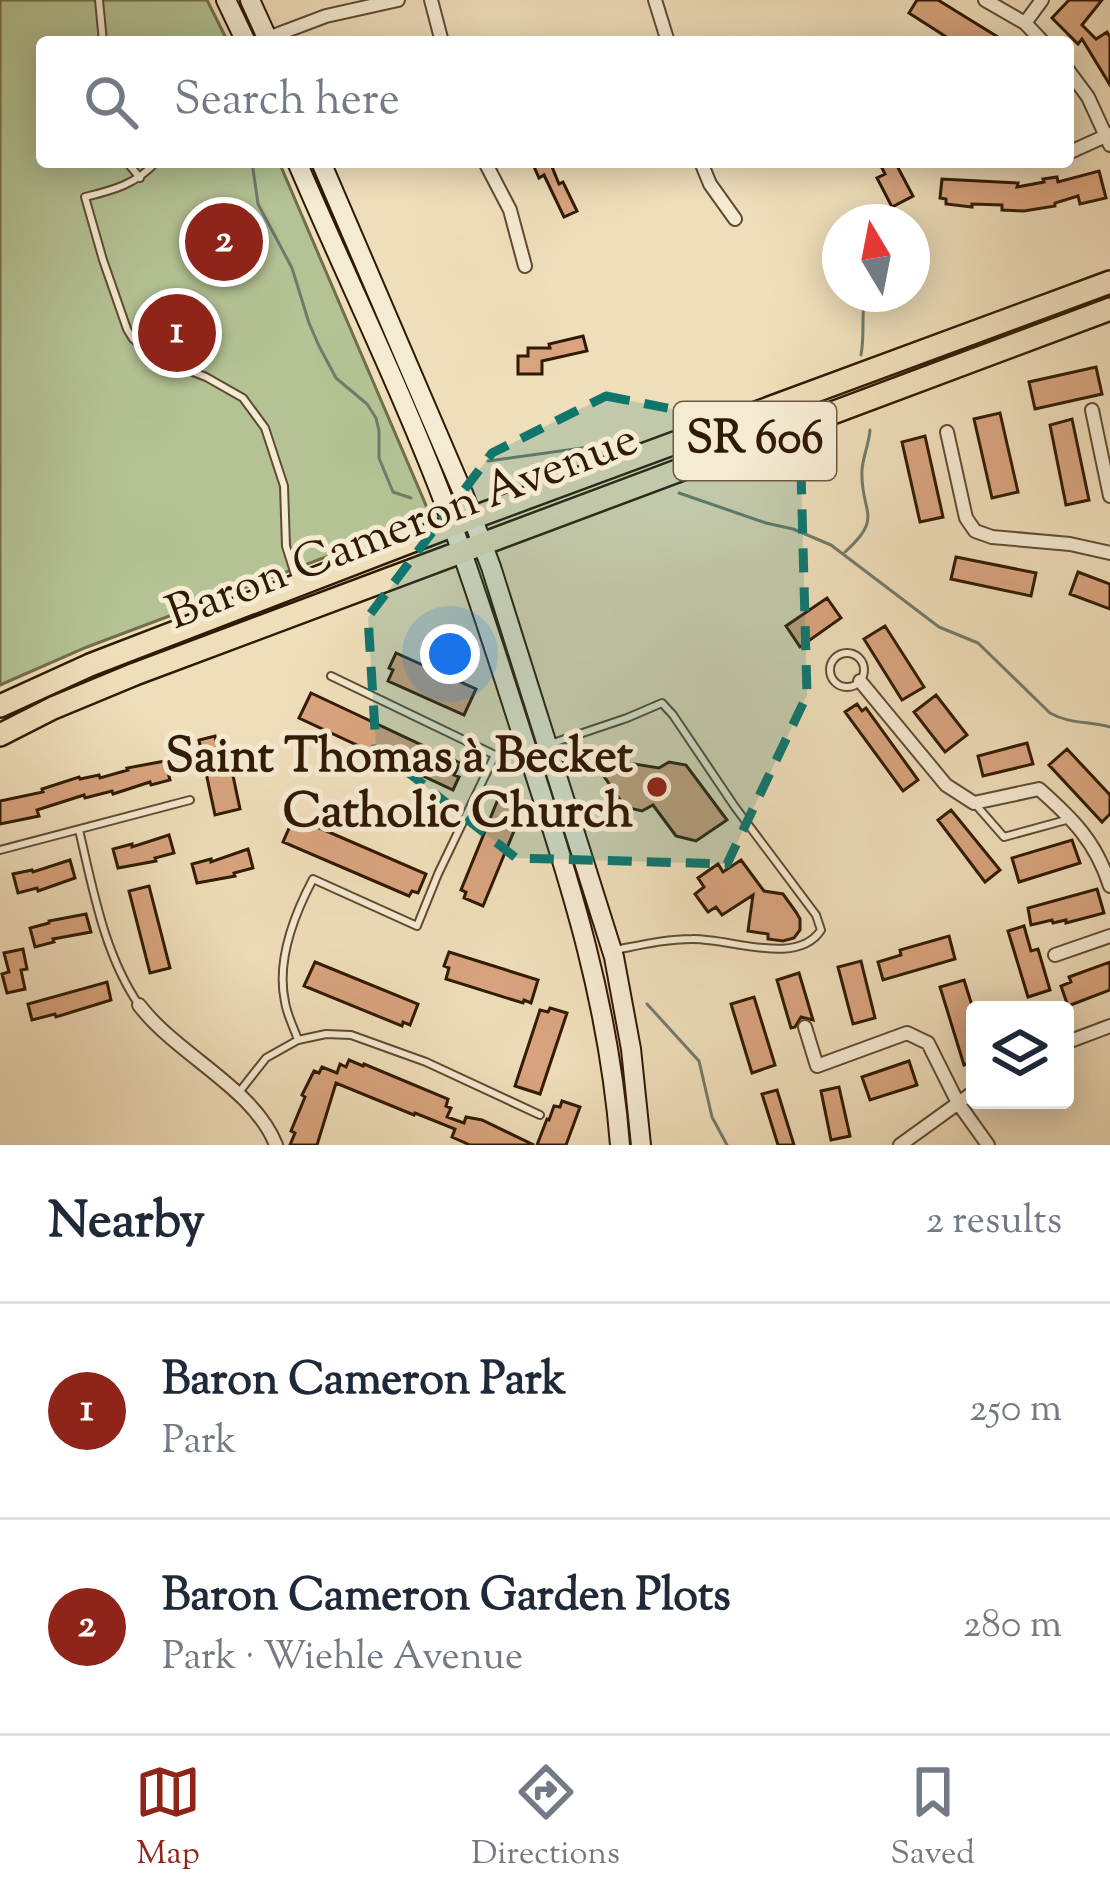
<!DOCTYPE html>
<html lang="en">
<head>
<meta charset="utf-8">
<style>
  body { margin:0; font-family:"Sorts Mill Goudy",serif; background:#f6f6f7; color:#1f2937 }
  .controls { position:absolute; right:36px; bottom:36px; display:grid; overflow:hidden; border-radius:12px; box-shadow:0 6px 30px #0003 }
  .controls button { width:108px; height:108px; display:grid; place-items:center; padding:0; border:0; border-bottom:3px solid #e0e1e3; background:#fff; color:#1f2937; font:60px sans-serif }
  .compass { position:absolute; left:822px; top:204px; width:108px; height:108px; border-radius:50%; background:#fff; box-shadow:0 6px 30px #0003; rotate:350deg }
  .you { position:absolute; left:450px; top:654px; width:42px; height:42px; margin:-30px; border:9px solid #fff; border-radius:50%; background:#1a73e8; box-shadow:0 0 0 18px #1a73e833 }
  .badge { display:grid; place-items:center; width:78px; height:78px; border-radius:50%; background:#8f2418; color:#fff; font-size:39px; font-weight:700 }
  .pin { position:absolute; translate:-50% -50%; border:6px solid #fff; box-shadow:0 3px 12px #0006 }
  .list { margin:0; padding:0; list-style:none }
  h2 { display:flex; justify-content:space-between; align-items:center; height:156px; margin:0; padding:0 48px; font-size:51px }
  h2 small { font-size:39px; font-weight:400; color:#747a83 }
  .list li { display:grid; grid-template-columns:78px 1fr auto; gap:36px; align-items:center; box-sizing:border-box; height:216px; padding:0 48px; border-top:3px solid #e0e1e3 }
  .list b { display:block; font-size:45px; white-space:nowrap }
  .list p { margin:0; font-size:39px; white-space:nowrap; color:#747a83 }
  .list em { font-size:39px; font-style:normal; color:#747a83 }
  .icon { flex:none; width:66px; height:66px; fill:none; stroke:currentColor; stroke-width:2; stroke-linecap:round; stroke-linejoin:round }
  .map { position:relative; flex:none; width:1110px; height:1145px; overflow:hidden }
  .search { position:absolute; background:#fff; box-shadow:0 6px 30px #0003; left:36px; right:36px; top:36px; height:132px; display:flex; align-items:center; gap:30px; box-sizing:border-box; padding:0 42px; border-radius:12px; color:#747a83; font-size:45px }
  .sheet { height:588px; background:#fff }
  nav { display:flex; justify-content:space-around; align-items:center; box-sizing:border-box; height:168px; border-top:3px solid #e0e1e3; background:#fff; font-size:33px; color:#747a83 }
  nav a { display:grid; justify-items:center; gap:6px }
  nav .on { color:#8f2418 }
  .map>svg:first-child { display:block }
</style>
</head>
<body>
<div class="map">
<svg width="1110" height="1145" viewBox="0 0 1110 1145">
  <rect width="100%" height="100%" fill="#efdeba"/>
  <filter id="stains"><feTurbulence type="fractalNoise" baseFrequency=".00167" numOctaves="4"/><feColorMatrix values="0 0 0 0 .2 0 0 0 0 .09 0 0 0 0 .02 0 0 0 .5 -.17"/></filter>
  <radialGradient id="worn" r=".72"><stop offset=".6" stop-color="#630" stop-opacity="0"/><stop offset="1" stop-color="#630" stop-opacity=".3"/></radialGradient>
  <path fill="#b4c294" stroke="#726e4c" stroke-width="3" d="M0,0H207L228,42H42V162H279L428,510L425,517L419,522L87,647L0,685Z"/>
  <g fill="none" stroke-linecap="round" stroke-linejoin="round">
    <path stroke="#707b6b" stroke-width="3" d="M252,162L258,204L292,268L309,323L319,346L336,378L367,404L376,418L379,431V458L393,492L411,498
      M861,355C865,334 861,314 865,294
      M488,461L589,447
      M679,493L766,523L793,529L831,545L939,627L978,643L1050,713C1069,724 1089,721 1110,727
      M845,552C885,516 860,513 862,470C863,456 869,444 870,430
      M647,1004L699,1061L712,1117L727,1145"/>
  </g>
  <path fill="#d9a47e" stroke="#311a04" stroke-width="3" d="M917,0H938L1006,42H946L948,38L909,13Z
    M1069,0H1102L1082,25L1096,39L1107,32L1110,37V85L1082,39L1078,44L1052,18Z
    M532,162H550L559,184L563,182L577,211L564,217L544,175L539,178Z
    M879,162H895L913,196L892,207L877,178L885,174Z
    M1099,171L1106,198L1080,204L1078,196L1055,203V206L1024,211L1002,210V205L972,204V207L946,204V199L940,198L942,179L1018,183L1017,187L1044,182L1043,179L1057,177L1058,182Z
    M583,336L587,351L542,361V374H518V356H528V348H550L549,344Z
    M1096,367L1102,394L1035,409L1029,382Z
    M1000,413L1018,492L992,498L974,419Z
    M1072,419L1089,500L1066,505L1050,425Z
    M925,436L943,517L920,522L902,442Z
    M956,557L1036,573L1031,596L951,579Z
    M1078,572L1110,584V609L1070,594Z
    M827,598L841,618L800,647L786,626Z
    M885,626L924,687L902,700L864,639Z
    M396,653L476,689L464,715L388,681L393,670L389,668Z
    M311,693L460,763L454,775L459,777L453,790L299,718Z
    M936,695L967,735L945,752L914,712Z
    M857,704L862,711L866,708L918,780L903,791L845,712Z
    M215,736L219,754L228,752L240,809L215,815L199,740Z
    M1027,743L1033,764L983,776L978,756Z
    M1067,749L1110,795V814L1102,822L1049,765Z
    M609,760L659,768L669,762L686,765L727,820L696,841L676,836L653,805L642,811L625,807L599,769Z
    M165,761L170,780L151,785L150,782L113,794L112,791L85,798L84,795L37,810L39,816L0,824V801L43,792L42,789L79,777L80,779L99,775L100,778L128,770L127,768Z
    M501,792L526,802L483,906L464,898L466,892L461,890Z
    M951,810L1000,870L985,882L938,820Z
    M294,817L426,874L418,893L412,891L409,896L283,842Z
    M169,835L174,853L155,858L156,861L118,868L113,849L132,844V847Z
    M1072,840L1080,863L1019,882L1012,858Z
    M248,849L253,868L234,873L235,876L197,883L192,864L211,859V862Z
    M70,860L75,878L38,891L37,888L18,893L13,874L32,870L33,872Z
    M741,860L764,891L783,894L796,912L800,919V930L794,938L783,941L768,939V934L748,931L753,895L722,915L716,907L708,912L695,894L704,887L698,878L718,864L723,872Z
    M149,886L170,968L150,973L129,891Z
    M1097,889L1104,913L1066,923V920L1053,923L1052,920L1031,925L1028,908Z
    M86,914L91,932L53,939L54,942L35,947L30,928L49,923V921Z
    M1024,926L1031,951L1038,949L1050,990L1028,997L1008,931Z
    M949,936L955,959L883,980L878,962L901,955L900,950Z
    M23,949L27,969L21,970L25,989L7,993L2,974L9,972L4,953Z
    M449,952L538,980L531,1003L524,1000L523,1003L446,979L449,968L444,966Z
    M861,961L875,1018L853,1024L838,967Z
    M315,962L418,1004L410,1025L403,1022L402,1026L304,986Z
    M1110,962V990L1068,1006L1061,986L1071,982L1069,977Z
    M799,973L813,1020L801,1017L795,1027L791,1028L777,980Z
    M964,980L975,1015V1061L964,1065L940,987Z
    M107,982L111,1000L56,1017L55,1014L32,1020L28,1004Z
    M754,997L775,1065L752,1073L731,1004Z
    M550,1008L567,1013L540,1094L515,1086L540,1010L548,1012Z
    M349,1060L363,1066L364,1064L448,1099L446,1106L451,1108L447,1117L464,1123L466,1117L482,1120L534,1145H470L452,1137L455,1129L415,1113L414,1115L336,1083L317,1145H290L295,1133L291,1131L305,1097L302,1095L314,1071L319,1073L322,1067L337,1073L340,1064L346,1067Z
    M909,1061L917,1085L870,1100L862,1077Z
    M839,1087L850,1136L831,1140L821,1091Z
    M777,1090L794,1145H778L762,1094Z
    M562,1101L580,1107L566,1145H537L547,1119L549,1120L554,1106L560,1107Z"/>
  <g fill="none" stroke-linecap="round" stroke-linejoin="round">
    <g stroke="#604b32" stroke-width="10">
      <path id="service" d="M99,0L103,42
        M127,162L140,178
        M156,162C136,184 114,190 85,197L103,260L127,329L133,339L155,357L206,377L243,398L265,428L284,486L286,546L297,581
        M830 670a17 17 0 1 1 34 0a17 17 0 1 1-34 0Z
        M331,676L495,755
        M976,805L1004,837L1066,820
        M79,830C93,889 104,954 139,1005
        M0,850L190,800
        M298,1040L326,1034L351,1035L426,1062L540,1115
        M240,1091L266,1058L298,1040C294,1028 287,1015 285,1002C276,961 294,915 313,879L417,926L438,874L495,755L547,745L627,718L662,703L673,715L735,807L816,915L821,930C797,967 730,938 692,939C666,939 641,945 615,950"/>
    </g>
    <g stroke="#604b32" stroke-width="16">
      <path id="minor" d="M431,0L442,42
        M655,0L668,42
        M985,0L1025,23L1043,42
        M1025,23L1042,0
        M257,42L326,16L398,0
        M1068,70L1088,97L1110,145
        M1068,153L1110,134
        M485,162L510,210L525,266
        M701,162L710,184L735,219
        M1092,410L1110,496
        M947,432L966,518L975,531L992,537L1070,544L1110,553
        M860,681L946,785L974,803L1039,789C1073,819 1096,842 1110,886
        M1055,955L1110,936
        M139,1005C177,1055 254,1088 276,1145
        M805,1027L817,1066L907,1033L928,1043L958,1103L988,1145
        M1065,1043L1110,1026
        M900,1145L975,1091"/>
    </g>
    <g stroke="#311a04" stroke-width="22">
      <path id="secondary" d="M226,0L246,42
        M250,0L269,42
        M297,162C344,272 399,385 442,497C474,582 501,669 529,756C572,888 609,1005 620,1145
        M321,162L463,493L491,567L614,957L631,1049L641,1145"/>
    </g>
    <g stroke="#311a04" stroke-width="26">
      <path id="primary" d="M0,706L90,665L472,518L1110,282
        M0,735L53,708L135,674L1110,309"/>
    </g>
    <use href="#service" stroke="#f5ead2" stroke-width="6"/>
    <use href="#minor" stroke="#f5ead2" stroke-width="12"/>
    <use href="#secondary" stroke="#f5ead2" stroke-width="18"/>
    <use href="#primary" stroke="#efdeba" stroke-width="21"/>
  </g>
  <path fill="#0f766e" fill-opacity="0.2" stroke="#0f766e" stroke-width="9" stroke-dasharray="24 15" stroke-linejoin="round" d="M606,396L800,434L807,695L727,864L516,858L376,747L368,617L492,453Z"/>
  <circle fill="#8f2418" stroke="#f5ead2" stroke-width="4.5" cx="657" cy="787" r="12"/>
  <g text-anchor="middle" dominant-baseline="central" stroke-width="10" stroke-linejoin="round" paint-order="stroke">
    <rect fill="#f5ead2" stroke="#6c5842" stroke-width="3" x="674" y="402" width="162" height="78" rx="9"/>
    <g font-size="45" font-weight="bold" fill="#311a04">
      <text x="755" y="441">SR 606</text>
    </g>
    <g font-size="48" fill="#311a04" stroke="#f5ead2">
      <text transform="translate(403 529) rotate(-21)">Baron Cameron Avenue</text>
    </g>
    <g font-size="48" font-weight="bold" fill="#311a04" stroke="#f5ead2" text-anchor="end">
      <text x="633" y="759">Saint Thomas à Becket<tspan x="633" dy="55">Catholic Church</tspan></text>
    </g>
  </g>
  <rect width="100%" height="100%" filter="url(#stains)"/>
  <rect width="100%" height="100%" fill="url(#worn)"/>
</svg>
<div class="controls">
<button><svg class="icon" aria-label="layers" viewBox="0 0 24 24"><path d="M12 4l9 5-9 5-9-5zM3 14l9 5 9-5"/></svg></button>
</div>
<svg class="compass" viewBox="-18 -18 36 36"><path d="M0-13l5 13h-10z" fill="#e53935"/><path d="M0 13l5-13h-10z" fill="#747a83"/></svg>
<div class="you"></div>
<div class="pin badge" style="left:177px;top:333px">1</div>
<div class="pin badge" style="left:224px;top:242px">2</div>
<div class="search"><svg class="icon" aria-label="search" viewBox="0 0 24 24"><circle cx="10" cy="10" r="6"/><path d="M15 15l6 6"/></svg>Search here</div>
</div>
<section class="sheet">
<h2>Nearby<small>2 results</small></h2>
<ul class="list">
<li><span class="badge">1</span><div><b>Baron Cameron Park</b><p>Park</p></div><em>250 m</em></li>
<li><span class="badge">2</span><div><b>Baron Cameron Garden Plots</b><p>Park · Wiehle Avenue</p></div><em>280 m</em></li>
</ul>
</section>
<nav>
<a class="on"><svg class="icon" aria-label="map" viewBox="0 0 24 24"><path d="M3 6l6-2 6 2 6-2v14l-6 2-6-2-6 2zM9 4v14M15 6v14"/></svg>Map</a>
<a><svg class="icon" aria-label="directions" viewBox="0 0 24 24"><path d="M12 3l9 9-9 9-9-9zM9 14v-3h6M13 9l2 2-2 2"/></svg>Directions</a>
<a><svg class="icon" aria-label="saved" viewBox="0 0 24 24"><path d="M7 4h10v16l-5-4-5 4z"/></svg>Saved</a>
</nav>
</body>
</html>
